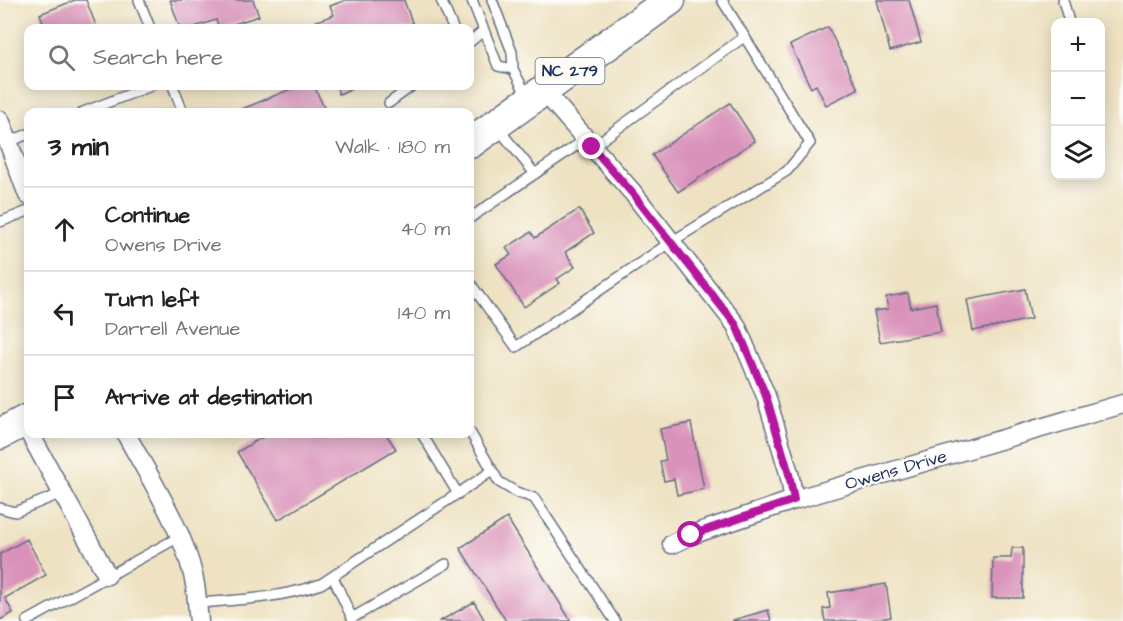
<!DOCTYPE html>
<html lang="en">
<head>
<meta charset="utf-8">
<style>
  body { margin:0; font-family:"Architects Daughter",sans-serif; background:#f6f6f6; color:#202124 }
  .controls { position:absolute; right:18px; top:18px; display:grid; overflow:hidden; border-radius:12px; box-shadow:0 3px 15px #0003 }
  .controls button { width:54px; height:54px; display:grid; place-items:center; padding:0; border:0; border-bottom:2px solid #e0e0e0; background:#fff; color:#202124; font:30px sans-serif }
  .stop { position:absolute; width:18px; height:18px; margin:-14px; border:4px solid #b5179e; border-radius:50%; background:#fff }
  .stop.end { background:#b5179e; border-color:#fff; box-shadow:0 2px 6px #0008 }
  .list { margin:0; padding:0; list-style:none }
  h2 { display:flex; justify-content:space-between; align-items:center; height:78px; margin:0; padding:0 24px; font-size:26px }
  h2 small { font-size:20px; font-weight:400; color:#757577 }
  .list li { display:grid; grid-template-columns:39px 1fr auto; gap:18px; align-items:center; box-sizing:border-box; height:84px; padding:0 24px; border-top:2px solid #e0e0e0 }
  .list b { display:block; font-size:22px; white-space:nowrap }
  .list p { margin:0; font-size:20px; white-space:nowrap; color:#757577 }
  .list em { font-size:20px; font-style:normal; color:#757577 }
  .icon { flex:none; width:33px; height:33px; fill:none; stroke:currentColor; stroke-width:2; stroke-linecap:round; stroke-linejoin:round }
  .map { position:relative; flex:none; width:1123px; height:621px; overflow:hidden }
  .search { position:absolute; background:#fff; box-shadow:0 3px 15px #0003; left:24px; top:24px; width:450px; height:66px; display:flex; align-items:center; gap:15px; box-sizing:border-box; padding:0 21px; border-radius:12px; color:#757577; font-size:22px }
  .panel { position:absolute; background:#fff; box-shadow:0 3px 15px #0003; left:24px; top:108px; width:450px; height:330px; border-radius:12px }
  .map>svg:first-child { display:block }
</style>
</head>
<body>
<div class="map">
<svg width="1123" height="621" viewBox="0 0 1123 621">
  <rect width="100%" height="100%" fill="#fdfcf7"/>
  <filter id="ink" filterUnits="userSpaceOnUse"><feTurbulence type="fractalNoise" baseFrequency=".0167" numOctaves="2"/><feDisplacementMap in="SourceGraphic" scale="12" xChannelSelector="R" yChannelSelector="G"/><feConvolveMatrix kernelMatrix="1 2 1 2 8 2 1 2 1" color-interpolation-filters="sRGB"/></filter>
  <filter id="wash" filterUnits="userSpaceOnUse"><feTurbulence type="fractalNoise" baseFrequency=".008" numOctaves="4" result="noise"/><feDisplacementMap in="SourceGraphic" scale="24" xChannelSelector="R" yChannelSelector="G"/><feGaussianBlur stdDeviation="1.35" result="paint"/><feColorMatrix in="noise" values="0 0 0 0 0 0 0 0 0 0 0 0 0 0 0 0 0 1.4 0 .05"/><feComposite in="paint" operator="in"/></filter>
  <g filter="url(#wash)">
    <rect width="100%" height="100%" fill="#eee2c2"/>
    <g id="blocks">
      <path fill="#d992ba" d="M75,0H86L97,28H45L40,14Z
        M170,0H253L259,16L221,28H219L216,20L191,28H180Z
        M346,0H404L414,28H316L314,22L334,15L330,6Z
        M877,0H909L921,42L890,51Z
        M828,27L858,89L826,105L816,85L811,88L790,45Z
        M298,86H314L326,112H235Z
        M336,86H360L339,94Z
        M730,103L755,141L678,192L652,155Z
        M579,209L594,233L565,252L575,267L557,279L560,283L524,307L496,264L511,255L506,248L531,232L535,238Z
        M1025,289L1031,319L973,331L967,300Z
        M908,293L911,308L936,303L941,332L880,342L874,311L888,309L886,297Z
        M691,423L704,489L677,495L674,479L664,481L660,461L666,460L660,429Z
        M268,434H386L396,449L278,520L237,452Z
        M507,518L571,621H506L460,548Z
        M27,539L46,575L5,598L13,613L0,620V554Z
        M1012,548H1023V598H992L993,558H1011Z
        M886,584L891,617L865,621H825L823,609L830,608L828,593Z
        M474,602L485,621H440Z
        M768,610L771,621H733V620Z"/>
    </g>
  </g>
  <g filter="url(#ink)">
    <use href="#blocks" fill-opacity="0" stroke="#656e81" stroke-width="1.5"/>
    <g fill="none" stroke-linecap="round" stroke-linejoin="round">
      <g stroke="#656e81" stroke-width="12">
        <path id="lane" d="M139,0L150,28
          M441,0L453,28
          M472,0L498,66L513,69
          M492,0L512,52L513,69L528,98
          M1063,0L1069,22
          M470,42L484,30
          M173,86L183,112
          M389,103L412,86
          M83,112L151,86
          M497,127L535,174
          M9,142L28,134
          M592,147L744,37
          M470,218L586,139
          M0,222L28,211
          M470,283L516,347L671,242L787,171L810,143L722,0
          M470,432L499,482L516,492L534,498L615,621
          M422,434L458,494
          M0,508L15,512L62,493
          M333,577L352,618L446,564
          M197,603C240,600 281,598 321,584L492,471
          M27,621L179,537"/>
      </g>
      <g stroke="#656e81" stroke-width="21">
        <path id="street" d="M543,90L633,193L736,325L766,396L789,473L794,500
          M0,120L28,195
          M30,434L107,575
          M126,434C149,477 182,527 193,575C197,590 197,606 199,621
          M672,544L691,535L794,500L1123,404"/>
      </g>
      <g stroke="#656e81" stroke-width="33">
        <path id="primary" d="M470,143L670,0
          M0,434L28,419"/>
      </g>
      <use href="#lane" stroke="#fff" stroke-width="9"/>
      <use href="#street" stroke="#fff" stroke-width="18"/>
      <use href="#primary" stroke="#fff" stroke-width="30"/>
    </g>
  </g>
  <g fill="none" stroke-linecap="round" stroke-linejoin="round" filter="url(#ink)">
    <path stroke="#b5179e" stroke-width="8" d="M592,147L633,194L736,325L766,396L789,474L794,500L691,535"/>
  </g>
  <g text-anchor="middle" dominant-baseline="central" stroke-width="4.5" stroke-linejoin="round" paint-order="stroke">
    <rect fill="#fdfcf7" stroke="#5f6c8c" stroke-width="1.5" x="535.5" y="58" width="69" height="26" rx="4.5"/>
    <g font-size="16" font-weight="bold" fill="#1b2f5e">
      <text x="570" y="71">NC 279</text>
    </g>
    <g font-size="18" fill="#1b2f5e" stroke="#fdfcf7">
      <text transform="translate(896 470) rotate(-16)">Owens Drive</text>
    </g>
  </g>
</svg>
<div class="controls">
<button>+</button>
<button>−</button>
<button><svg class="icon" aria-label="layers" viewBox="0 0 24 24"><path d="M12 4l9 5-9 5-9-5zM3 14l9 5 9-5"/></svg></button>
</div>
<div class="stop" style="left:691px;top:535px"></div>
<div class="stop end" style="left:592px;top:147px"></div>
<div class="search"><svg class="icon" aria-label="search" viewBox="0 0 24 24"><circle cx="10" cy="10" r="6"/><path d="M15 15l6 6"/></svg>Search here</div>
<section class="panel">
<h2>3 min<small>Walk · 180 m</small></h2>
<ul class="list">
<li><svg class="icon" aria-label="ahead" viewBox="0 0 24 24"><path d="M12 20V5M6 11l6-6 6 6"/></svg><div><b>Continue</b><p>Owens Drive</p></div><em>40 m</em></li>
<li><svg class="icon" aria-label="left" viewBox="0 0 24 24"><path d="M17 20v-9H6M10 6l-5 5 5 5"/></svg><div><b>Turn left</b><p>Darrell Avenue</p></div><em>140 m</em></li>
<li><svg class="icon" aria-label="arrive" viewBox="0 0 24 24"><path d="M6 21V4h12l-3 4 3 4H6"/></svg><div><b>Arrive at destination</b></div></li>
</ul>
</section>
</div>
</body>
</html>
